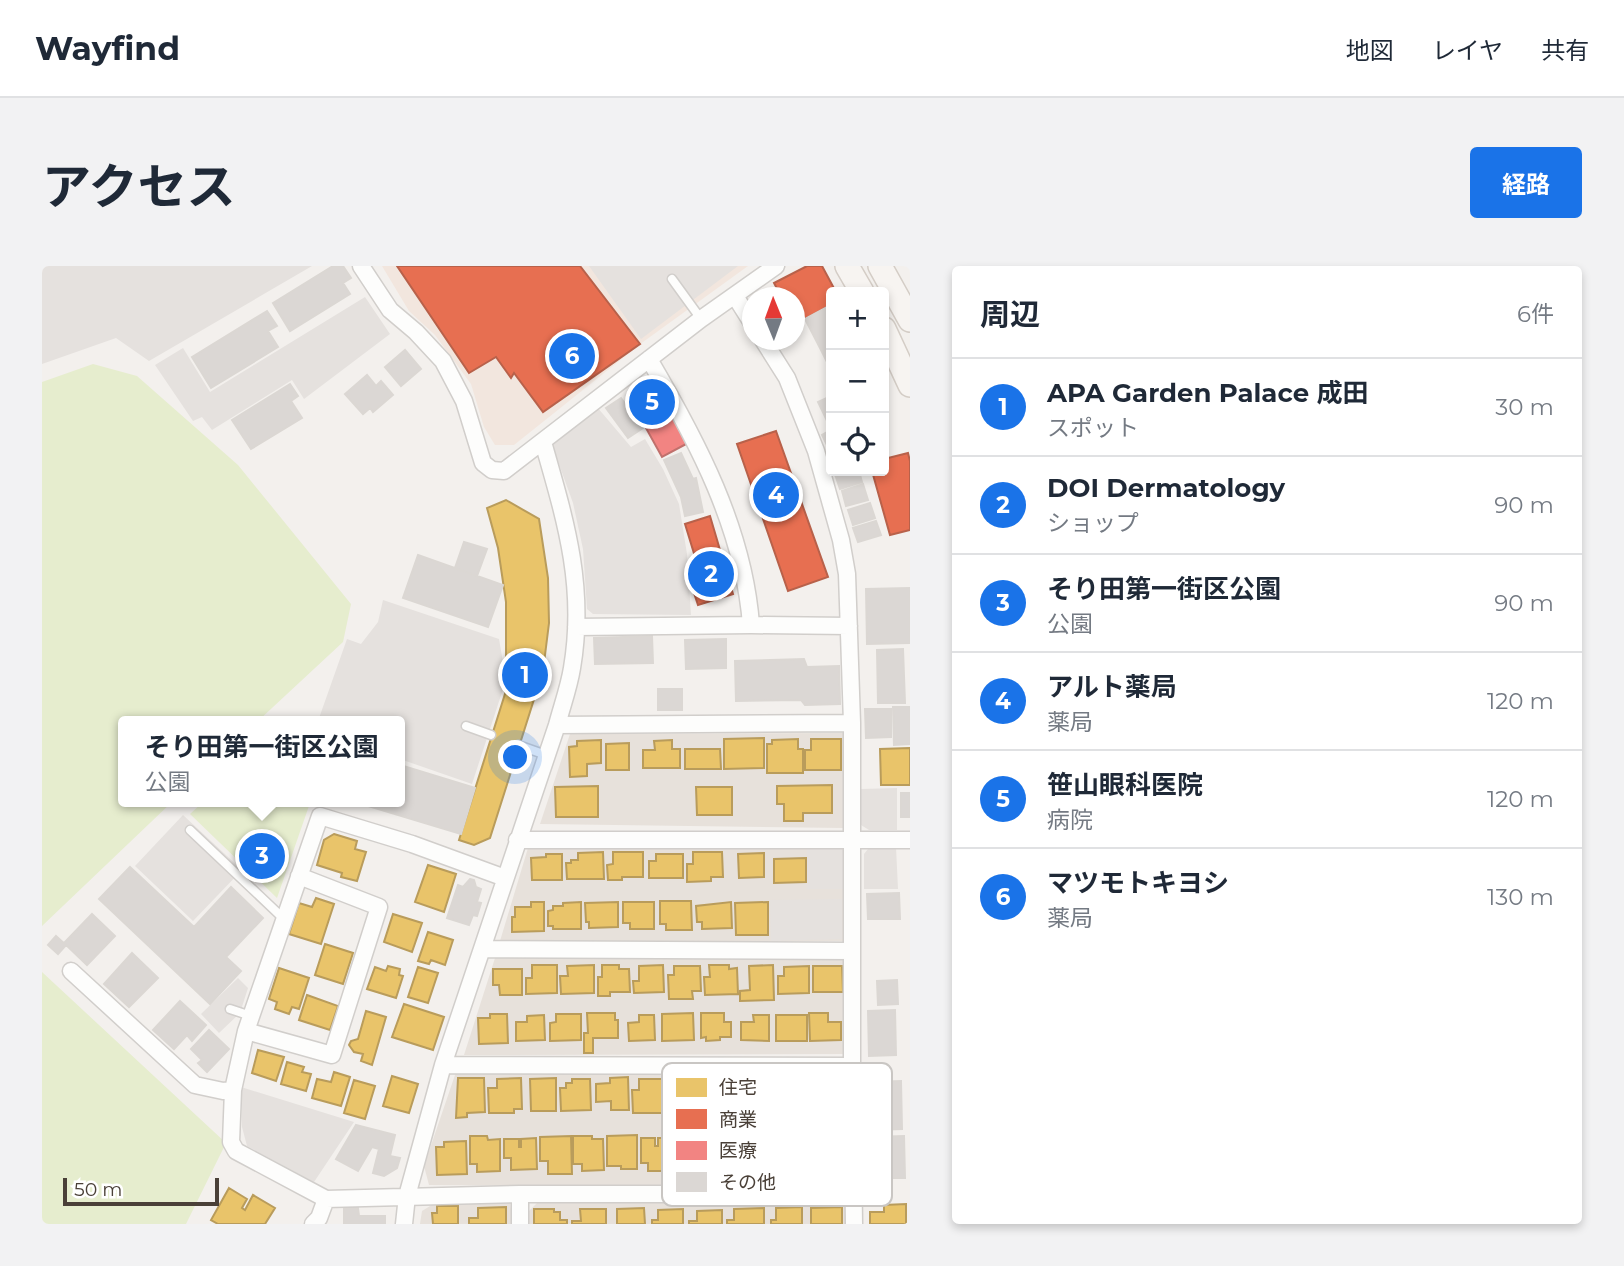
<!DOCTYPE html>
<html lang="ja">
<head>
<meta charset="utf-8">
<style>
  body { margin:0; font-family:Montserrat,"Noto Sans JP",sans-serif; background:#f2f2f3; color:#1f2937 }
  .controls { position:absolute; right:21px; top:21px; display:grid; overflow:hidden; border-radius:7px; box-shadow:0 4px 10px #0003 }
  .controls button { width:63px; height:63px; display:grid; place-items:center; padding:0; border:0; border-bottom:2px solid #e0e1e3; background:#fff; color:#1f2937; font:35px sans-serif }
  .compass { position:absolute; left:700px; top:21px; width:63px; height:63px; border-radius:50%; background:#fff; box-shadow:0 4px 10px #0003; rotate:359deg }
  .scale { position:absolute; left:21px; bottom:18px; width:156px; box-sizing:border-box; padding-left:7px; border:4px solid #4a4038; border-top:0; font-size:19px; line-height:24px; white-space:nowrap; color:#4a4038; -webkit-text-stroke:5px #fff; paint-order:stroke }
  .you { position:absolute; left:474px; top:492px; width:24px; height:24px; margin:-18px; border:5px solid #fff; border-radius:50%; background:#1a73e8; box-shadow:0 0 0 10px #1a73e833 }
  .badge { display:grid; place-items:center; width:46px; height:46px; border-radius:50%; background:#1a73e8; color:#fff; font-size:23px; font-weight:700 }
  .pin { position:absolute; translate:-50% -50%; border:4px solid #fff; box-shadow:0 2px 7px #0006 }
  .popup { position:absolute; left:76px; top:450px; width:287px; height:91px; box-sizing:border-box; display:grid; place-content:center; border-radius:7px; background:#fff; filter:drop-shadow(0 2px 5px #0005); font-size:23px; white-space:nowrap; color:#747a83 }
  .popup b { font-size:26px; color:#1f2937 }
  .popup::after { content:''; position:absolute; left:50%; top:100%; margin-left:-14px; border:14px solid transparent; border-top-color:#fff }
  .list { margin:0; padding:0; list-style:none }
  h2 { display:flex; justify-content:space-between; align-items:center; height:91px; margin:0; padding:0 28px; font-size:30px }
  h2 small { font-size:23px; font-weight:400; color:#747a83 }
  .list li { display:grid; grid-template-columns:46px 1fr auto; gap:21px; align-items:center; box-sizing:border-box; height:98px; padding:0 28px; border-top:2px solid #e0e1e3 }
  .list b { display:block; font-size:26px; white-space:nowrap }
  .list p { margin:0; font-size:23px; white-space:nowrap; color:#747a83 }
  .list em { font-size:23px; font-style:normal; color:#747a83 }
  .icon { flex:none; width:38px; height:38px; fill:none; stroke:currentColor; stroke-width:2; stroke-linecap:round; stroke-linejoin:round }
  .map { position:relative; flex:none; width:868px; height:958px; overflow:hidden; border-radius:7px }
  header { display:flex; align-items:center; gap:42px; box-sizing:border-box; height:98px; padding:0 35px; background:#fff; border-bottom:2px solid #e0e1e3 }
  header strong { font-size:33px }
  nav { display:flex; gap:38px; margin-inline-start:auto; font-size:24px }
  .intro { display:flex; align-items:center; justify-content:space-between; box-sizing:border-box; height:168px; padding:0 42px }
  h1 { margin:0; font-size:49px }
  .button { padding:18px 32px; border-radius:7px; background:#1a73e8; color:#fff; font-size:24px; font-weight:700 }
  main { display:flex; gap:42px; padding:0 42px }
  aside { flex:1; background:#fff; border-radius:7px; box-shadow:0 4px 10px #0003 }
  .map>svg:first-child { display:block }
</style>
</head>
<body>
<header>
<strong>Wayfind</strong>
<nav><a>地図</a><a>レイヤ</a><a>共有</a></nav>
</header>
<div class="intro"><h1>アクセス</h1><a class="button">経路</a></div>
<main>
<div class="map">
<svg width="868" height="958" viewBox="0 0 868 958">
  <rect width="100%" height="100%" fill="#f3f0ed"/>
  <path fill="#e7e1db" d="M801,467V562L498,558L528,468Z
    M802,579V675H458L486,582Z
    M453,692H803V788L422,789Z
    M414,806L800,807L805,816V913L802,921L387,919L382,900Z
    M468,936L471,958H378L380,945L393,937Z
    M804,936V958H487V945L495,937Z"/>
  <path fill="#f2e6de" d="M340,0H706L601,76L472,179H453L442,161L429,118L393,69L367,45Z"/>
  <path fill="#e6edce" d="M51,98L95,110L196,199L309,338L301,376L216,455H82V536H130L0,660V116Z
    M161,536L268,537L235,632L148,548Z
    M0,706L184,877L144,958H0Z"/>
  <path fill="#e5e1de" d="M0,0H270L107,95L74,72L0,98Z
    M547,0H696L599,73Z
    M323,31L348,68L262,133L250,114L170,164L160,151L151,155L113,99L141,82L168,126Z
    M555,141L589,181L603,173L621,203L637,238L645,288L649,349L551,348L545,343L541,283L531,237L509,176Z
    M341,334L457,373L464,414L430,518L358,493V455H276L305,373L319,378L336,356Z
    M855,522V564H827L819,559V523Z
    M141,549L200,604L151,655L93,600Z
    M765,581H801V623H765Z
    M854,581L856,623H822V588L826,583Z
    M800,633V673L729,675L728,634Z
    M196,712L206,722L198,747L177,767L159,748Z
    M199,821L312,856L272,916L205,880L200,861Z"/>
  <path fill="#e9c46a" stroke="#b99c5b" stroke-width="2" d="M464,234L497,253L506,312L507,357L501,405L448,572L432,579L417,574L468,412L464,393V336L456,282L445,242Z
    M722,472V502L682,503V473Z
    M756,473V483H761V507H725V478H730V474Z
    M769,473H799V504H763V484H769Z
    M559,474V497L545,498V510L528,511L527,481L535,480V475Z
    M630,474V483H638V502H601V484H613L612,475Z
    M587,477V504H564V478Z
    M868,482V519H839L838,483Z
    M643,483H678L679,503H643Z
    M790,519V547H761V555H742V538H735V520Z
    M556,520V551H514L513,521Z
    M654,521H690V549H655Z
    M292,568L315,575L313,583L324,586L315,615L299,611L300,607L275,599L282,574Z
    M561,586L562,613H525L524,597H529V594H536V587Z
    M571,586H601V611H580V614H566L565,599L571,598Z
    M651,586H680L681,611H669V615L645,616V598H651Z
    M722,587V611L697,612L696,588Z
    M504,588H520V614H490L489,592L504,591Z
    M614,588H641V612H607V595H614Z
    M764,592V616L732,617V593Z
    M386,599L414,608L402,646L373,636Z
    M274,632L292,638L279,678L247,668L257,637L270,641Z
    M618,635H649L650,664H624V658H618Z
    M489,636H502V665L470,666V651H473V641H489Z
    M539,636V663H511V660H506V645L511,644V640H521V637Z
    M576,636V661L547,662V656H544L543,637Z
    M581,636H612V663H588V657H581Z
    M689,636L690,662L660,663V656H655L654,640Z
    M726,636V669H694L693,637Z
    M351,648L380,657L370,686L342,676Z
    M386,666L411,674L403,699L389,694L387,698L376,695Z
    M283,678L311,687L301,718L273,709Z
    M490,699H515V727L484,728V712H490Z
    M552,699V727L519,728L518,710H526L525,700Z
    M560,699H577V703H587L588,726H568V730H556V711H560Z
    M621,699L622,726L592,727L591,715H597V700Z
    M667,699H687V703L695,702L696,728L663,729L662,711H668Z
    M731,699L732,734L698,735V725L708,724L707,700Z
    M346,700L358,703L357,709L361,710L354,732L325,723L333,701L344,705Z
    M632,700H658L659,725H650L651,733H627L626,709H632Z
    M767,700V727L736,728V710H742V701Z
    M771,700H800L801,726H771Z
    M376,701L396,707L386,737L366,731Z
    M237,702L267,712L257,743L250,741L247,748L233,743L235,736L227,733Z
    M451,703H480V729H458L457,719H451Z
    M265,729L296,740L288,764L257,754Z
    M362,738L402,751L391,784L350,771Z
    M324,745L344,751L330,799L319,795L321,788L312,786L307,779L309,775L316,773Z
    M545,747H573V754H576V772H551V787H542V767H546Z
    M651,747L652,774L620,775V748Z
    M659,747H682V756H689V771H678V774L664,775V771L659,772Z
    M767,747H786V756H799V774L768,775Z
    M448,748H465L466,777L437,778L436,752H448Z
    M514,748H539V774L508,775V757L514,756Z
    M502,749L503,774L474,775V756H485V750Z
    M597,749H612L613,774L587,775L586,757L597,756Z
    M711,749H727V775L699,774V756H712Z
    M734,749H765V775H734Z
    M216,784L242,791L234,815L210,807Z
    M245,796L262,801L260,806L269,808L264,825L239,818Z
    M292,806L308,811L299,840L270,832L275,813L289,816Z
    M350,810L376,818L367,847L341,840Z
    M748,810H766L767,838L734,839V815H748Z
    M586,811L587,844H569V835L554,836V818L568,817V812Z
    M416,812H442L443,846L425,847V851L414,852Z
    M479,812L480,843H472V847H447L446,822H455V813Z
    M514,812V845H489L488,813Z
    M657,812L658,843L627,844V823H632L631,817H637V813Z
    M671,812H695V843H687V848H662L661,821H671Z
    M530,813H548L549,844L519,845L518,822H524V817H530Z
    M597,813H621L622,847H591L590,824H597Z
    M698,813H710V816H728V845L698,846Z
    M312,814L333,820L323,853L302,847Z
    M801,816L802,847H771V817Z
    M595,869V903H579V900H565V870Z
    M428,870H445L446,874L458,873V905L435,906V898H428Z
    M529,870L530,908H506V895H498V871Z
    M531,870H550V873H561L562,904L540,905V898H531Z
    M648,870V876H653V870H664L665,903H661V911H638L637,891H641V886H634L633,871Z
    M698,870L699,905L685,906V910H677L676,894L668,895V871Z
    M786,870V879L800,878L801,906L772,907L771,871Z
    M768,871V898L754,899V893H738V872Z
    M494,872L495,903L469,904V892H462V873H477V881H479V873Z
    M599,872H613V880H616V872H630V905H606V897H599Z
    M734,872V903H709V892L702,893V873Z
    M424,875L425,908L395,909L394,881H402V876Z
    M187,922L205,933L200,942L203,944L211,929L233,942L223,958H176L169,954Z
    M864,938V958H828V946H842V939Z
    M395,940H416V958H391L390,947H395Z
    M464,941V958H427V952H436V942Z
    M760,941V958H729V954H734V942Z
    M800,941V958H769V942Z
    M602,942L603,958H575V943Z
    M722,942V958H685V954H692V943Z
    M492,943H512V946H518V954H525V958H492Z
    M538,943H564V958H530V955H539Z
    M641,943V958H610V954H616V944Z
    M680,944V958H647V955H655V945Z"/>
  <path fill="#e76f51" stroke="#b8614a" stroke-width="2" d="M355,0H538L598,78L501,146L472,107L469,112L454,91L427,107Z
    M765,0H780L794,26H789V39L763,53L752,32H740L732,17Z
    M734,165L786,311L746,325L695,178Z
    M866,187L868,195V264L848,269L830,205H842V193Z
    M668,250L691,328L656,339L650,321L656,319L649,295L654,294L643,258Z"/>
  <path fill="#f28482" stroke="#c0706c" stroke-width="2" d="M612,117L646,177L620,191L599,153L606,150L593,128Z"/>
  <path fill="#dbd7d4" stroke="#dbd7d3" stroke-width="2" d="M291,0H301L309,12L301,17L308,28L248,65L231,37Z
    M731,22L736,32H712Z
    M789,39V82L780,86L763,53Z
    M225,45L235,60L226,65L236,81L169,122L150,91Z
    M789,82V104L780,86Z
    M363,84L379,103L359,120L343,101Z
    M325,109L334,120L339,115L351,129L331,146L328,142L321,148L303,128Z
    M248,118L256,130L249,135L260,152L209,183L190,154Z
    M789,130V160L788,161L776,136Z
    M579,132L601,162L586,172L564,142Z
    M789,164V187L780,169Z
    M639,187L651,213L654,212L661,246L643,250L639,231L622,194Z
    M801,205H817L820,216L798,223L793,208Z
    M821,218L826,234L804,240L800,225Z
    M828,237L833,252L811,259L806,244Z
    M834,255L839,269L816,276L811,262Z
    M422,276L445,283L435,310L413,302Z
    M376,289L461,319L446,361L361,332Z
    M868,322V377L825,378L824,323Z
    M610,370L611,397L553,398L552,372Z
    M684,373V402L644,403L643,374Z
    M861,383L863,437H836L835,384Z
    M762,393L765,401L797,400L798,438L763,439L759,434L694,435L693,395Z
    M616,423H640V444H616Z
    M851,441H868V478L852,479Z
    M823,443H849V471L824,472Z
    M358,499L433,522L419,568L313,536H358Z
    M859,527H868V551H859Z
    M88,601L152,661L189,621L221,652L184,691L199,705L168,738L57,633Z
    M428,613L432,614L434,621L439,623L435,636L439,637L435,650L431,649L427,659L405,652L416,619L421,621Z
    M857,627L858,653H826L825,628Z
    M50,648L73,670L45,699L22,677Z
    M14,670L24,679L16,688L6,679Z
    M90,687L116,712L87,741L62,718Z
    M855,714L856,738L836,739L835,715Z
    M138,735L164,759L150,775L145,769L132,783L111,764Z
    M853,744L854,789L827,790L826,745Z
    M167,764L187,783L165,806L156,797L160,794L149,783Z
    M859,815L860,863L831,864L830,816Z
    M314,859L353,869L348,890L358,892L355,902L342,910L331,907L337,883L330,881L316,905L294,893Z
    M862,870L863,912H831L830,871Z
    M302,942H316L317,950H343V958H302Z"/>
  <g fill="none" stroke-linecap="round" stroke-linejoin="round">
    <g stroke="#d1cecb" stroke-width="11">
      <path id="lane" d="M630,13L659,53
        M424,460L449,469
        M476,479L504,489
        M148,564L242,653
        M188,743L209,750"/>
    </g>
    <g stroke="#d1cecb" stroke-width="19">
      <path id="street" d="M319,0L348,44L374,66L401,95L422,135L441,197L450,204L462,205L659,53L734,0
        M693,30L710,57
        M721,74L745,112L774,185L799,274L805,308L810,457V800L812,958
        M607,93C655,175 702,263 709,359
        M534,361L709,359L807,360
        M515,459L810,457
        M475,574H868
        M463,612L370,578L278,550L204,765L191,824L189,876L194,885L284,933L478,928H812
        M441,683L810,685
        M29,705L153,819L181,825L191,824
        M204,765L290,789L337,641L257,610
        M401,799L810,800
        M478,928V958
        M271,958L277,952L284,933
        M362,958L365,930L401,799L515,459C520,440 527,421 530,402C544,320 523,253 501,176"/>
    </g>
    <g stroke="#d4cdc6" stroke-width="26">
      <path id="secondary" d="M805,0L820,26
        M838,0L868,54
        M842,63L868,119"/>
    </g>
    <use href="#lane" stroke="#fdfdfc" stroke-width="8"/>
    <use href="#street" stroke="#fdfdfc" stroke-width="16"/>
    <use href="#secondary" stroke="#f7f4f1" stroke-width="23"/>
  </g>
  <rect x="620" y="797" width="230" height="143" rx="10" fill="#fff" stroke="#c9c6c3" stroke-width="2"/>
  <rect x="634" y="812" width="31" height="19" fill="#e9c46a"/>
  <rect x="634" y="843" width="31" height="20" fill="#e76f51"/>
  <rect x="634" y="875" width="31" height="19" fill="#f28482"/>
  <rect x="634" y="906" width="31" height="20" fill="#dbd7d4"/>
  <g font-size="19" fill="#4a4038">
    <text x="677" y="828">住宅</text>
    <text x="677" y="860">商業</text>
    <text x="677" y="891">医療</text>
    <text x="677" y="923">その他</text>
  </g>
</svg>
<div class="controls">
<button>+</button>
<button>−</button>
<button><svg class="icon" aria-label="locate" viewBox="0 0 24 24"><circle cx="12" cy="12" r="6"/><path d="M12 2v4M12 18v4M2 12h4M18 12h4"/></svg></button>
</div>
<svg class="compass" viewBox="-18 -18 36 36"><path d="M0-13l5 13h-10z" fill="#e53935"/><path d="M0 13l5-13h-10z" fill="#747a83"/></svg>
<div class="scale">50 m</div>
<div class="you"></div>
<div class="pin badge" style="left:483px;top:409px">1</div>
<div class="pin badge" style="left:669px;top:308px">2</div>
<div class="pin badge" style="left:220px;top:590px">3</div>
<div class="popup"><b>そり田第一街区公園</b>公園</div>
<div class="pin badge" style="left:734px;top:229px">4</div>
<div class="pin badge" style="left:610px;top:136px">5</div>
<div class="pin badge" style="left:530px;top:90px">6</div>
</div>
<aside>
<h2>周辺<small>6件</small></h2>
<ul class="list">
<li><span class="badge">1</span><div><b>APA Garden Palace 成田</b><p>スポット</p></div><em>30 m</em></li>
<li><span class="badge">2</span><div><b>DOI Dermatology</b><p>ショップ</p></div><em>90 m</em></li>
<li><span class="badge">3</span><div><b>そり田第一街区公園</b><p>公園</p></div><em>90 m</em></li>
<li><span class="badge">4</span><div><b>アルト薬局</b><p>薬局</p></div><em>120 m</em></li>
<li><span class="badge">5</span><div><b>笹山眼科医院</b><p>病院</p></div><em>120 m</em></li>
<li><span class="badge">6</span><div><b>マツモトキヨシ</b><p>薬局</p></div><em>130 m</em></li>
</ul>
</aside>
</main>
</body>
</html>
